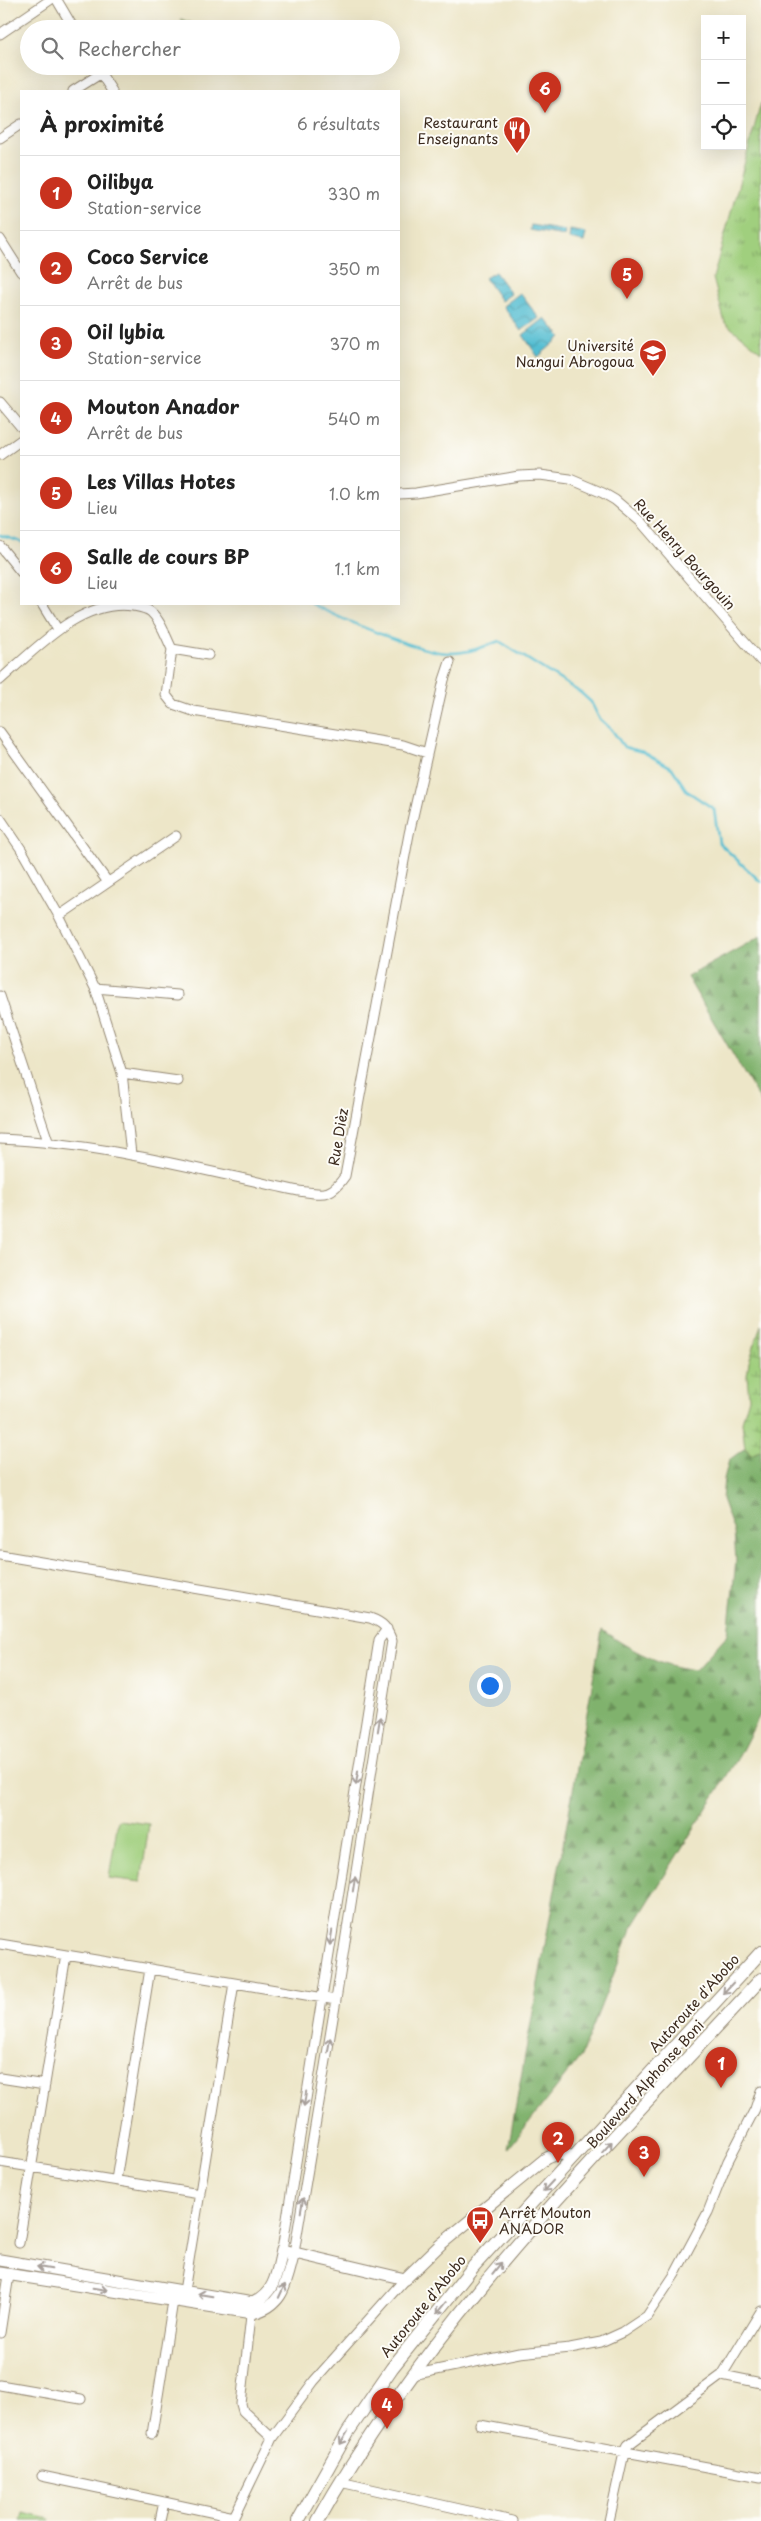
<!DOCTYPE html>
<html lang="fr">
<head>
<meta charset="utf-8">
<style>
  body { margin:0; font-family:"Playpen Sans",sans-serif; background:#f6f6f6; color:#222 }
  .controls { position:absolute; right:15px; top:15px; display:grid; overflow:hidden; border-radius:0px; box-shadow:0 5px 20px #0002 }
  .controls button { width:45px; height:45px; display:grid; place-items:center; padding:0; border:0; border-bottom:1px solid #e0e0e0; background:#fff; color:#222; font:25px sans-serif }
  .you { position:absolute; left:489px; top:1685px; width:18px; height:18px; margin:-12px; border:4px solid #fff; border-radius:50%; background:#1a73e8; box-shadow:0 0 0 8px #1a73e833 }
  .badge { display:grid; place-items:center; width:32px; height:32px; border-radius:50%; background:#c8321e; color:#fff; font-size:16px; font-weight:700 }
  .pin { position:absolute; translate:-50% -41px; filter:drop-shadow(0 1px 2px #0008) }
  .pin::after { content:''; position:absolute; top:26px; width:18px; height:15px; background:inherit; clip-path:polygon(0 0,100% 0,50% 100%) }
  .list { margin:0; padding:0; list-style:none }
  h2 { display:flex; justify-content:space-between; align-items:center; height:65px; margin:0; padding:0 20px; font-size:21px }
  h2 small { font-size:16px; font-weight:400; color:#767676 }
  .list li { display:grid; grid-template-columns:32px 1fr auto; gap:15px; align-items:center; box-sizing:border-box; height:75px; padding:0 20px; border-top:1px solid #e0e0e0 }
  .list b { display:block; font-size:19px; white-space:nowrap }
  .list p { margin:0; font-size:16px; white-space:nowrap; color:#767676 }
  .list em { font-size:16px; font-style:normal; color:#767676 }
  .icon { flex:none; width:28px; height:28px; fill:none; stroke:currentColor; stroke-width:2; stroke-linecap:round; stroke-linejoin:round }
  .map { position:relative; flex:none; width:761px; height:2521px; overflow:hidden }
  .search { position:absolute; background:#fff; box-shadow:0 5px 20px #0002; left:20px; top:20px; width:380px; height:55px; display:flex; align-items:center; gap:12px; box-sizing:border-box; padding:0 18px; border-radius:28px; color:#767676; font-size:19px }
  .panel { position:absolute; background:#fff; box-shadow:0 5px 20px #0002; left:20px; top:90px; width:380px; height:515px; border-radius:0px }
  .map>svg:first-child { display:block }
</style>
</head>
<body>
<div class="map">
<svg width="761" height="2521" viewBox="0 0 761 2521">
  <defs>
    <pattern id="grass-tufts" width="24" height="20" patternUnits="userSpaceOnUse" patternTransform="scale(1.25)"><rect width="24" height="20" fill="#a0cf7e"/><path d="M3 7l-1-3M5 7V3M7 7l1-3M15 17l-1-3M17 17v-4M19 17l1-3" fill="none" stroke="#84a867"/></pattern>
    <pattern id="forest-firs" width="22" height="20" patternUnits="userSpaceOnUse" patternTransform="scale(1.25)"><rect width="22" height="20" fill="#80b26d"/><path d="M5 1l3.5 6h-7zM16 11l3.5 6h-7z" fill="#6a9159"/></pattern>
    <pattern id="wetland-marsh" width="20" height="14" patternUnits="userSpaceOnUse" patternTransform="scale(1.25)"><rect width="20" height="14" fill="#a0cf7e"/><path d="M1 5h8M5 5V1M11 12h8M15 12V8" fill="none" stroke="#84a867"/></pattern>
    <pattern id="water-waves" width="16" height="10" patternUnits="userSpaceOnUse" patternTransform="scale(1.25)"><rect width="16" height="10" fill="#55bed2"/><path d="M0 5q4-4 8 0t8 0" fill="none" stroke="#489baa"/></pattern>
  </defs>
  <rect width="100%" height="100%" fill="#fdfcf7"/>
  <filter id="ink" filterUnits="userSpaceOnUse"><feTurbulence type="fractalNoise" baseFrequency=".02" numOctaves="2"/><feDisplacementMap in="SourceGraphic" scale="10" xChannelSelector="R" yChannelSelector="G"/><feConvolveMatrix kernelMatrix="1 2 1 2 8 2 1 2 1" color-interpolation-filters="sRGB"/></filter>
  <filter id="wash" filterUnits="userSpaceOnUse"><feTurbulence type="fractalNoise" baseFrequency=".0096" numOctaves="4" result="noise"/><feDisplacementMap in="SourceGraphic" scale="20" xChannelSelector="R" yChannelSelector="G"/><feGaussianBlur stdDeviation="1.12" result="paint"/><feColorMatrix in="noise" values="0 0 0 0 0 0 0 0 0 0 0 0 0 0 0 0 0 1.4 0 .05"/><feComposite in="paint" operator="in"/></filter>
  <g filter="url(#wash)">
    <rect width="100%" height="100%" fill="#ede6c8"/>
    <path fill="url(#grass-tufts)" stroke="#6e7c4e" d="M761,103V352L725,323L713,278Z"/>
    <path fill="url(#forest-firs)" stroke="#5e6e46" d="M761,936V1102L687,977Z
      M745,1448L751,1455L761,1450V1713L739,1756L632,1928L581,2056L508,2149L602,1630C632,1651 659,1665 695,1670L728,1634L736,1561L734,1532L722,1499L724,1479L729,1460Z"/>
    <path fill="url(#wetland-marsh)" stroke="#6e7c4e" d="M761,1325V1450L751,1455L745,1448L742,1422L749,1398L747,1376L749,1362Z"/>
    <path fill="#a0cf7e" stroke="#6e7c4e" d="M181,19L207,29H187Z
      M118,1820L149,1824L141,1882L109,1878Z
      M23,2513L50,2519L49,2521H21Z"/>
    <path fill="url(#water-waves)" stroke="#487478" d="M531,225L565,231L564,236L530,230Z
      M570,230L586,233L584,242L569,239Z
      M495,272L511,294L501,301L485,278Z
      M520,293L539,318L521,331L503,306Z
      M545,318L561,337L538,357L523,335Z"/>
    <g fill="none" stroke-linecap="round" stroke-linejoin="round">
      <path stroke="#55bed2" stroke-width="2.5" d="M0,535L21,542
        M312,604C339,618 422,654 451,653C468,653 484,647 499,641L581,693L591,702L599,718L612,730L624,747L643,752L672,768L687,791L714,809L719,843L761,882"/>
    </g>
  </g>
  <g filter="url(#ink)">
    <g fill="none" stroke-linecap="round" stroke-linejoin="round">
      <g stroke="#948873" stroke-width="11">
        <path id="minor" d="M57,0L74,29
          M0,34L50,0
          M96,66L112,91
          M73,91L100,74
          M0,138L21,124
          M0,239L21,272
          M0,402L21,427
          M0,455L21,440
          M399,494L416,493L519,476L540,475L570,479L603,493L615,500L641,522L761,661
          M0,546L21,572
          M42,604L58,630
          M172,649L166,695L173,704L193,711L403,745L427,753
          M0,680C36,649 81,598 133,606C138,607 146,608 151,612C161,621 166,637 172,649L208,655
          M0,732L107,881
          M0,818L21,849L59,916L95,988L122,1073L131,1154
          M59,916L176,836
          M95,988L178,995
          M0,996L48,1141
          M122,1073L178,1081
          M0,1139C102,1143 200,1170 299,1191C323,1194 330,1198 345,1176L409,834L444,680L450,662
          M0,1555L370,1618C384,1623 387,1628 392,1641L336,2000L294,2253
          M0,1944L336,2000
          M0,2078L45,2085
          M0,2162L200,2194
          M116,2180L150,1969
          M19,2243L66,1955
          M282,2250L379,1640L387,1629
          M184,2291L234,1983
          M252,2307L241,2404L243,2411L272,2438
          M0,2333L9,2275
          M412,2375L519,2353L570,2348L601,2342L623,2332L647,2316L675,2274L708,2212L728,2161L755,2109L761,2091
          M722,2375L761,2383
          M0,2385L81,2399
          M480,2425L761,2477
          M152,2434L173,2301
          M42,2476L234,2517
          M340,2482L513,2521
          M160,2521L164,2502
          M232,2521L272,2438L314,2381L405,2279
          M609,2521L624,2453L628,2445L722,2375L761,2311"/>
      </g>
      <g stroke="#948873" stroke-width="13">
        <path id="secondary" d="M0,2260L253,2303C275,2293 277,2273 282,2250L405,2279L440,2245L545,2159C556,2153 563,2153 574,2157
          M0,2273L252,2313C285,2306 286,2281 294,2253"/>
      </g>
      <g stroke="#948873" stroke-width="14">
        <path id="primary" d="M298,2521L348,2432L392,2368L473,2267L761,1952
          M318,2521C431,2318 605,2149 761,1979"/>
      </g>
      <use href="#minor" stroke="#fff" stroke-width="9"/>
      <use href="#secondary" stroke="#fff" stroke-width="11"/>
      <use href="#primary" stroke="#fff" stroke-width="12"/>
    </g>
    <defs><path id="oneway-shaft" d="M-6 0H5M1.5-3L5.5 0L1.5 3" fill="none" stroke-width="1.6" stroke-linecap="round" stroke-linejoin="round" transform="scale(1.25)"/></defs>
    <g stroke="#a79f9a">
      <use href="#oneway-shaft" transform="translate(379 1724) rotate(-81)"/>
      <use href="#oneway-shaft" transform="translate(357 1778) rotate(99)"/>
      <use href="#oneway-shaft" transform="translate(354 1884) rotate(-81)"/>
      <use href="#oneway-shaft" transform="translate(331 1938) rotate(99)"/>
      <use href="#oneway-shaft" transform="translate(728 1988) rotate(133)"/>
      <use href="#oneway-shaft" transform="translate(329 2045) rotate(-80)"/>
      <use href="#oneway-shaft" transform="translate(305 2099) rotate(99)"/>
      <use href="#oneway-shaft" transform="translate(607 2147) rotate(-48)"/>
      <use href="#oneway-shaft" transform="translate(548 2186) rotate(133)"/>
      <use href="#oneway-shaft" transform="translate(302 2205) rotate(-80)"/>
      <use href="#oneway-shaft" transform="translate(44 2268) rotate(-170)"/>
      <use href="#oneway-shaft" transform="translate(497 2268) rotate(-51)"/>
      <use href="#oneway-shaft" transform="translate(100 2289) rotate(9)"/>
      <use href="#oneway-shaft" transform="translate(282 2291) rotate(-65)"/>
      <use href="#oneway-shaft" transform="translate(205 2295) rotate(-171)"/>
      <use href="#oneway-shaft" transform="translate(441 2308) rotate(129)"/>
      <use href="#oneway-shaft" transform="translate(344 2438) rotate(121)"/>
    </g>
  </g>
  <defs>
    <g id="restaurant-pin" transform="scale(1.4375)"><path d="M0 17L-7.5 6A9.5 9.5 0 1 1 7.5 6Z" fill="#c8321e" stroke="#fdfcf7"/><path d="M-5-6h1v4h1v-4h1v4h1v-4h1v5L-1.5 .5V6h-2V.5L-5-1ZM5-6V6H3V1.5H1.5Q1.5-4 5-6Z" fill="#fff"/></g>
    <g id="university-pin" transform="scale(1.4375)"><path d="M0 17L-7.5 6A9.5 9.5 0 1 1 7.5 6Z" fill="#c8321e" stroke="#fdfcf7"/><path d="M0-5L7-2L0 1L-7-2ZM-4 1L0 2.5L4 1V4Q0 6-4 4Z" fill="#fff"/></g>
    <g id="bus-pin" transform="scale(1.4375)"><path d="M0 17L-7.5 6A9.5 9.5 0 1 1 7.5 6Z" fill="#c8321e" stroke="#fdfcf7"/><path d="M-5-6H5V4H4V6H2V4H-2V6H-4V4H-5ZM-3.5-4V0h7V-4ZM-3.5 1.2v1.5H-2V1.2ZM2 1.2v1.5H3.5V1.2Z" fill="#fff"/></g>
  </defs>
  <g fill-rule="evenodd">
    <use href="#restaurant-pin" x="517" y="130"/>
    <use href="#university-pin" x="653" y="353"/>
    <use href="#bus-pin" x="480" y="2220"/>
  </g>
  <g text-anchor="middle" dominant-baseline="central" stroke-width="4" stroke-linejoin="round" paint-order="stroke">
    <g font-size="14" fill="#3b2a1e" stroke="#fdfcf7" text-anchor="end">
      <text x="498" y="122">Restaurant<tspan x="498" dy="16">Enseignants</tspan></text>
      <text x="634" y="345">Université<tspan x="634" dy="16">Nangui Abrogoua</tspan></text>
      <text x="499" y="2212" text-anchor="start">Arrêt Mouton<tspan x="499" dy="16">ANADOR</tspan></text>
    </g>
    <g font-size="14" fill="#3b2a1e" stroke="#fdfcf7">
      <text transform="translate(685 554) rotate(48)">Rue Henry Bourgouin</text>
      <text transform="translate(338 1137) rotate(-80)">Rue Dièz</text>
      <text transform="translate(694 2003) rotate(-48)">Autoroute d'Abobo</text>
      <text transform="translate(645 2084) rotate(-48)">Boulevard Alphonse Boni</text>
      <text transform="translate(423 2306) rotate(-51)">Autoroute d'Abobo</text>
    </g>
  </g>
</svg>
<div class="controls">
<button>+</button>
<button>−</button>
<button><svg class="icon" aria-label="locate" viewBox="0 0 24 24"><circle cx="12" cy="12" r="6"/><path d="M12 2v4M12 18v4M2 12h4M18 12h4"/></svg></button>
</div>
<div class="you"></div>
<div class="pin badge" style="left:721px;top:2088px">1</div>
<div class="pin badge" style="left:558px;top:2163px">2</div>
<div class="pin badge" style="left:644px;top:2177px">3</div>
<div class="pin badge" style="left:387px;top:2429px">4</div>
<div class="pin badge" style="left:627px;top:299px">5</div>
<div class="pin badge" style="left:545px;top:113px">6</div>
<div class="search"><svg class="icon" aria-label="search" viewBox="0 0 24 24"><circle cx="10" cy="10" r="6"/><path d="M15 15l6 6"/></svg>Rechercher</div>
<section class="panel">
<h2>À proximité<small>6 résultats</small></h2>
<ul class="list">
<li><span class="badge">1</span><div><b>Oilibya</b><p>Station-service</p></div><em>330 m</em></li>
<li><span class="badge">2</span><div><b>Coco Service</b><p>Arrêt de bus</p></div><em>350 m</em></li>
<li><span class="badge">3</span><div><b>Oil lybia</b><p>Station-service</p></div><em>370 m</em></li>
<li><span class="badge">4</span><div><b>Mouton Anador</b><p>Arrêt de bus</p></div><em>540 m</em></li>
<li><span class="badge">5</span><div><b>Les Villas Hotes</b><p>Lieu</p></div><em>1.0 km</em></li>
<li><span class="badge">6</span><div><b>Salle de cours BP</b><p>Lieu</p></div><em>1.1 km</em></li>
</ul>
</section>
</div>
</body>
</html>
